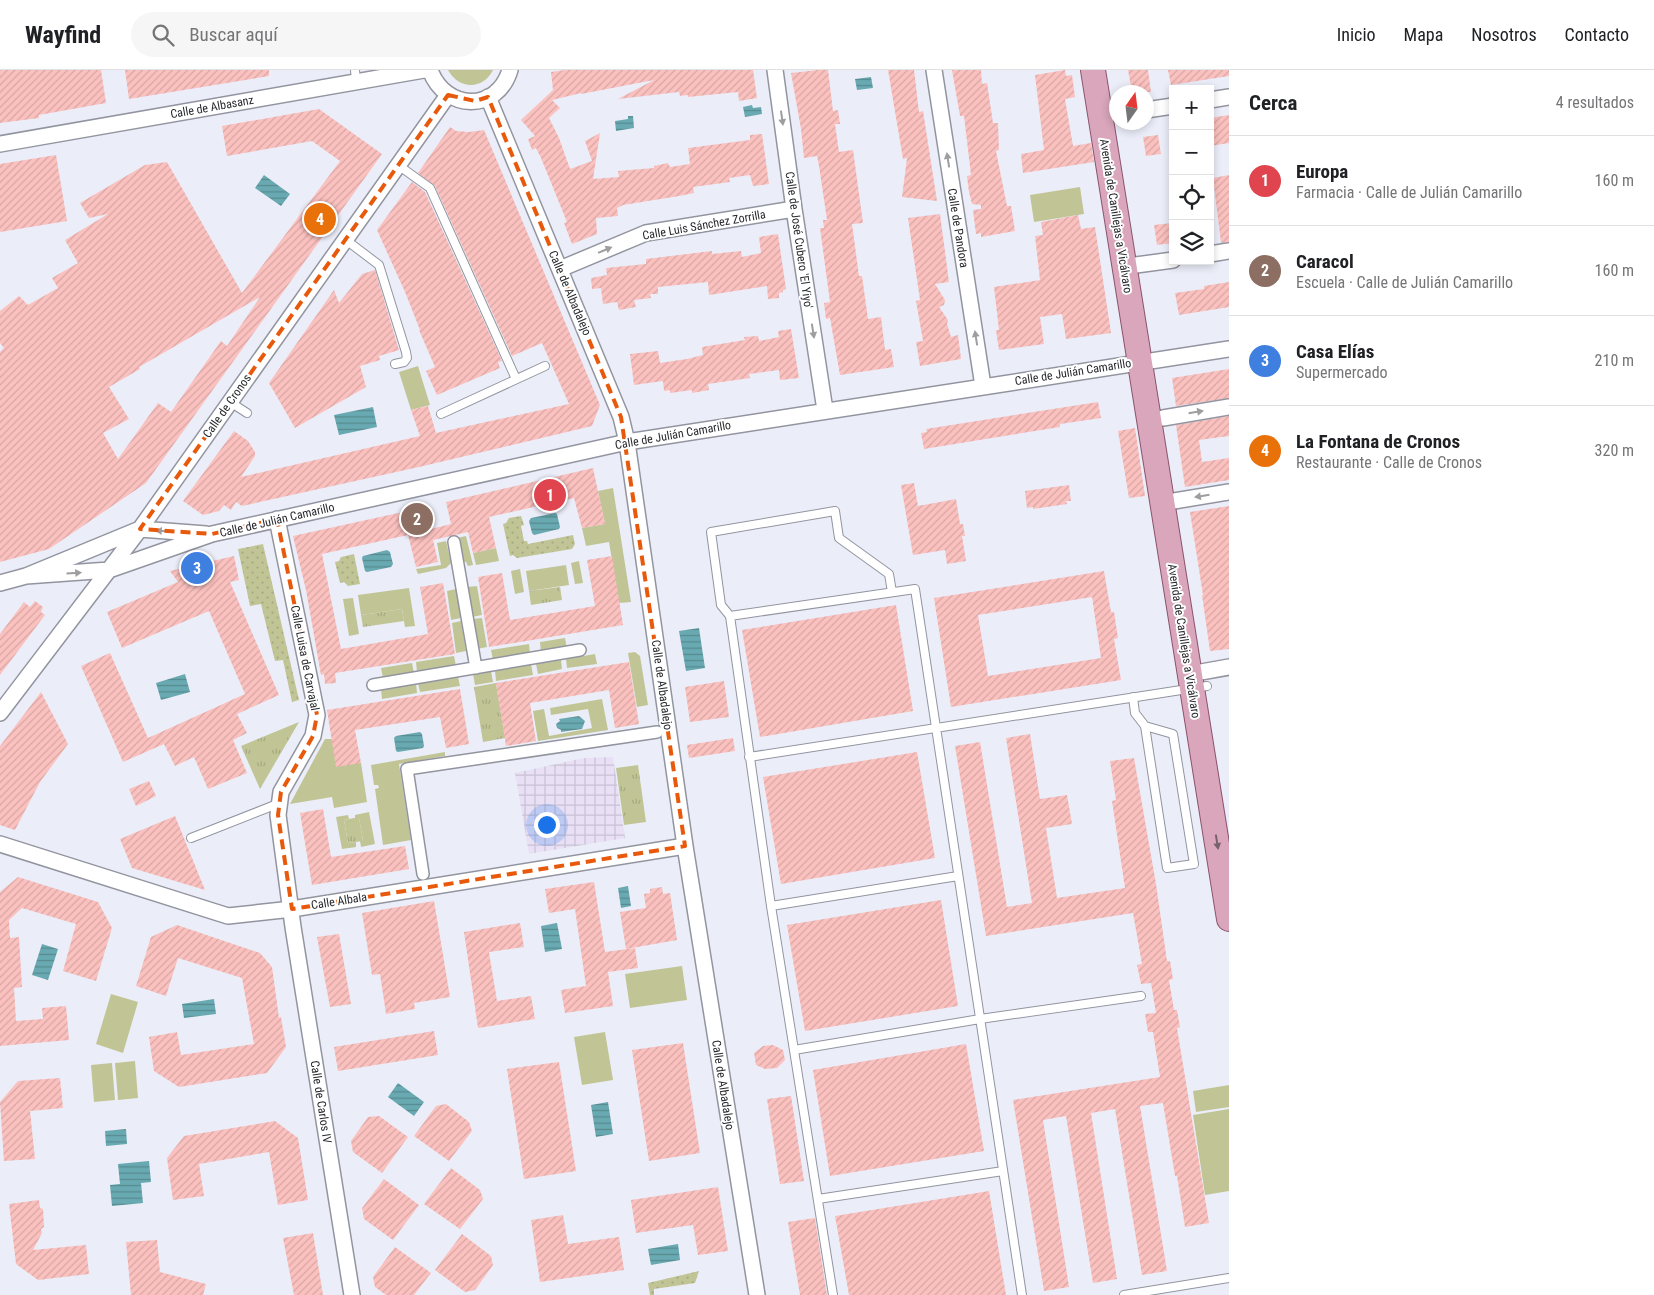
<!DOCTYPE html>
<html lang="es">
<head>
<meta charset="utf-8">
<style>
  body { margin:0; font-family:"Roboto Condensed",sans-serif; background:#f6f6f6; color:#202124 }
  .controls { position:absolute; right:15px; top:15px; display:grid; overflow:hidden; border-radius:0px; box-shadow:0 2px 8px #0003 }
  .controls button { width:45px; height:45px; display:grid; place-items:center; padding:0; border:0; border-bottom:1px solid #e0e0e0; background:#fff; color:#202124; font:25px sans-serif }
  .compass { position:absolute; left:1109px; top:15px; width:45px; height:45px; border-radius:50%; background:#fff; box-shadow:0 2px 8px #0003; rotate:14deg }
  .you { position:absolute; left:546px; top:754px; width:18px; height:18px; margin:-12px; border:4px solid #fff; border-radius:50%; background:#1a73e8; box-shadow:0 0 0 8px #1a73e833 }
  .badge { display:grid; place-items:center; width:32px; height:32px; border-radius:50%; background:#8a34a2; color:#fff; font-size:16px; font-weight:700 }
  .pin { position:absolute; translate:-50% -50%; border:2px solid #fff; box-shadow:0 1px 5px #0006 }
  .list { margin:0; padding:0; list-style:none }
  h2 { display:flex; justify-content:space-between; align-items:center; height:65px; margin:0; padding:0 20px; font-size:21px }
  h2 small { font-size:16px; font-weight:400; color:#757577 }
  .list li { display:grid; grid-template-columns:32px 1fr auto; gap:15px; align-items:center; box-sizing:border-box; height:90px; padding:0 20px; border-top:1px solid #e0e0e0 }
  .list b { display:block; font-size:19px; white-space:nowrap }
  .list p { margin:0; font-size:16px; white-space:nowrap; color:#757577 }
  .list em { font-size:16px; font-style:normal; color:#757577 }
  .icon { flex:none; width:28px; height:28px; fill:none; stroke:currentColor; stroke-width:2; stroke-linecap:round; stroke-linejoin:round }
  .map { position:relative; flex:none; width:1229px; height:1225px; overflow:hidden }
  header { display:flex; align-items:center; gap:30px; box-sizing:border-box; height:70px; padding:0 25px; background:#fff; border-bottom:1px solid #e0e0e0 }
  header strong { font-size:24px }
  nav { display:flex; gap:28px; margin-inline-start:auto; font-size:18px }
  .search { width:350px; height:45px; background:#f6f6f6; display:flex; align-items:center; gap:12px; box-sizing:border-box; padding:0 18px; border-radius:28px; color:#757577; font-size:19px }
  main { display:flex }
  aside { flex:1; background:#fff }
  .map>svg:first-child { display:block }
</style>
</head>
<body>
<header>
<strong>Wayfind</strong>
<div class="search"><svg class="icon" aria-label="search" viewBox="0 0 24 24"><circle cx="10" cy="10" r="6"/><path d="M15 15l6 6"/></svg>Buscar aquí</div>
<nav><a>Inicio</a><a>Mapa</a><a>Nosotros</a><a>Contacto</a></nav>
</header>
<main>
<div class="map">
<svg width="1229" height="1225" viewBox="0 0 1229 1225">
  <defs>
    <pattern id="industrial-grid" width="8" height="8" patternUnits="userSpaceOnUse" patternTransform="scale(1.25)"><rect width="8" height="8" fill="#e9e0f6"/><path d="M0 4h8M4 0v8" fill="none" stroke="#c8c0d3"/></pattern>
    <pattern id="grass-dots" width="8" height="8" patternUnits="userSpaceOnUse" patternTransform="scale(1.25)"><rect width="8" height="8" fill="#c1c595"/><path d="M2 2h.1M6 6h.1" fill="none" stroke="#a6a981" stroke-width="1.8" stroke-linecap="round"/></pattern>
    <pattern id="park-tufts" width="24" height="20" patternUnits="userSpaceOnUse" patternTransform="scale(1.25)"><rect width="24" height="20" fill="#c1c595"/><path d="M3 7l-1-3M5 7V3M7 7l1-3M15 17l-1-3M17 17v-4M19 17l1-3" fill="none" stroke="#a6a981"/></pattern>
    <pattern id="water-rules" width="6" height="5" patternUnits="userSpaceOnUse" patternTransform="scale(1.25)"><rect width="6" height="5" fill="#69a9b1"/><path d="M0 2.5h6" fill="none" stroke="#568a90"/></pattern>
    <pattern id="building-hatch" width="6" height="6" patternUnits="userSpaceOnUse" patternTransform="scale(1.25)"><rect width="6" height="6" fill="#fbc1bf"/><path d="M-1 1l2-2M0 6l6-6M5 7l2-2" fill="none" stroke="#d7a6a4"/></pattern>
  </defs>
  <rect width="100%" height="100%" fill="#ebeef9"/>
  <path fill="url(#industrial-grid)" d="M613,687L625,768L529,784L515,703L584,688Z"/>
  <path fill="url(#grass-dots)" d="M521,446L524,455L521,456L524,471H527L528,474L573,465L575,474L572,479L517,488L513,485L510,486L503,454L506,453L509,448Z
    M263,474L299,630L292,632L283,590L275,591L261,534L250,536L238,479Z
    M354,484L360,514L348,516L344,512L340,513L335,492L339,491L341,487Z
    M699,1201L695,1213L654,1219V1225H650L648,1213Z"/>
  <path fill="url(#park-tufts)" d="M560,517L562,530L531,535L529,521Z
    M402,539L404,551L363,557L361,545Z
    M496,613L505,668L483,672L474,617Z
    M299,652L260,719L241,676Z
    M638,695L646,752L624,755L616,698Z
    M359,747L363,771L348,773L344,750Z"/>
  <path fill="#c1c595" d="M448,0H493C483,20 459,20 448,0Z
    M1080,117L1084,144L1034,152L1030,125Z
    M418,296L430,335L411,340L399,302Z
    M613,418L631,532L619,533L609,472L586,476L582,458L605,454L598,421Z
    M466,466L473,495L468,496L466,492L462,491L457,468Z
    M446,471L451,493L446,498L418,504L416,499L441,495L437,473Z
    M496,478L499,491L476,495L473,483Z
    M579,491L583,513L575,514L571,493Z
    M566,495L569,515L529,521L526,501Z
    M520,499L524,522L515,524L511,501Z
    M477,516L482,545L472,547L467,517Z
    M409,518L415,556L405,557L402,539L361,545L358,525Z
    M456,519L461,548L451,550L447,521Z
    M353,528L359,564L349,566L343,529Z
    M482,548L487,577L477,579L472,549Z
    M461,551L466,581L456,583L452,553Z
    M565,568L567,578L541,582L540,572Z
    M529,574L530,584L493,590L491,580Z
    M635,582L640,586L648,635L637,637L628,583Z
    M595,584L597,594L567,598L566,589Z
    M454,586L456,596L417,602L416,592Z
    M561,590L562,599L538,604L536,594Z
    M412,593L414,603L383,608L381,598Z
    M531,594L533,605L496,611L495,601Z
    M491,601L493,612L475,615L473,604Z
    M458,607L460,616L420,622L418,613Z
    M416,613L417,623L382,629L381,619Z
    M602,629L608,660L538,671L533,641L544,639L549,666L592,658L588,639L551,645L550,638Z
    M325,669H332L361,693L367,732L334,738L332,727L290,734Z
    M445,682V686L399,694L411,770L383,775L375,719L379,718L378,715H374L371,695Z
    M369,742L375,774L361,777L360,771L363,770L359,748H355V745Z
    M348,745L349,749L344,750L348,773L356,772V777L342,779L336,747Z
    M682,896L687,930L630,938L625,904Z
    M111,924L138,932L123,983L96,974Z
    M605,962L613,1010L582,1015L574,967Z
    M135,991L138,1028L118,1030L115,993Z
    M112,993L115,1030L94,1032L91,995Z
    M1229,1015V1037L1196,1042L1193,1021Z
    M1229,1039V1121L1205,1125L1193,1045Z"/>
  <path fill="url(#water-rules)" d="M871,7L873,18L857,20L855,9Z
    M752,35L753,38L761,37L762,44L745,47L743,37Z
    M628,46H633L634,58L616,61L615,51L628,49Z
    M264,105L290,124L281,136L255,118Z
    M373,337L377,357L339,365L334,345Z
    M555,443L557,444L560,457L559,459L534,465L532,463L529,451L531,448Z
    M387,480L390,482L393,494L391,497L367,502L365,501L362,488L363,486Z
    M699,558L705,598L686,601L679,561Z
    M185,604L190,622L161,630L156,613Z
    M579,646L585,651L582,659L561,662V660L557,658L556,654L560,651L559,649Z
    M420,662L422,664L424,676L423,678L398,682L396,681L394,668L396,666Z
    M628,816L631,836L621,838L618,818Z
    M557,853L562,879L545,882L541,856Z
    M42,874L58,879L48,910L32,905Z
    M214,929L216,944L184,948L182,934Z
    M398,1013L424,1032L414,1046L388,1027Z
    M608,1032L613,1064L596,1067L591,1035Z
    M126,1059L127,1074L106,1076L105,1061Z
    M149,1091L151,1112L141,1113L143,1133L112,1136L110,1115L120,1114L118,1094Z
    M678,1174L680,1190L651,1195L648,1179Z"/>
  <path fill="url(#building-hatch)" fill-rule="evenodd" d="M0,0H101L106,33L39,45V48L0,53Z
    M125,0H269V6L129,29Z
    M565,0H753L757,28L739,31L738,22L688,27V25L680,26L679,22L618,29L654,10L581,24V23L552,30L560,38L549,48L559,68L570,99L592,91L585,71L600,63L593,109L619,107L618,101L654,98V96L668,93L670,97L690,94L688,78L750,70V65L762,64L769,114L753,116L750,105L729,108L730,112L693,117L694,123L679,126L623,135L617,138L618,146L596,148L597,164L572,174L564,153L567,152L541,88L536,78L532,80L528,69L535,66L521,50L553,20L551,2Z
    M818,0H828L833,41L838,40L840,54H835L839,82L853,80L863,153L852,154L859,206H862L868,249L881,247L885,280L891,279L894,297L840,305L830,248L826,249L824,233L830,232L820,158H824L823,150H827L819,96L817,86L804,88L801,59L791,3Z
    M888,0H914L919,42L923,41L937,131L902,127L907,88L903,89Z
    M952,0H981L982,14L987,13L993,53H998L999,80L996,81L1007,136H1011L1015,161L981,167V163L976,164L973,140L981,139V135L972,134L969,122L967,106L971,105L964,46H960Z
    M1065,0L1066,6L1072,5L1075,27L1065,29L1073,76L1091,73L1094,92L1023,103L1021,84L1044,80L1035,5Z
    M1128,0H1148L1151,22H1132Z
    M1168,0H1229V6L1171,15Z
    M319,39L382,84L146,413L49,479L0,492V282L4,278L0,273V241L19,226L28,235L58,218L52,208L78,193L65,170L108,144L89,148L80,133L145,95L167,92L242,223L340,91L312,71L227,86L222,56ZM260,227L227,276L221,271L171,342L158,333L118,389L103,363L129,349L109,317L140,299L139,297Z
    M1229,45V73L1210,76V48Z
    M450,57L456,61L469,62L484,60L600,335L592,356L419,397L242,436L236,432L231,440L224,435L219,441L203,445L183,431L234,361L248,371L255,382V386L241,407L420,366L411,340L428,336L436,363L569,334L542,273L512,286L435,116L418,103Z
    M1158,65L1161,84L1146,86L1143,67Z
    M56,85L67,151L0,162V94Z
    M1229,105V172L1221,173L1213,108Z
    M412,112L425,122L502,291L498,292L500,298L437,325L426,301L435,297L419,260H420L405,222L377,160Z
    M940,144L949,212L935,214L945,230L944,235L939,237L948,250L947,254L951,267L958,265L961,289L920,296L916,272L923,271L916,231L920,230L908,148Z
    M1078,145L1081,159L1095,157L1111,263L1066,269L1062,244L1040,247L1044,274L999,280L996,260H999L994,217L1040,210L1035,166L1043,165L1041,152Z
    M1172,153L1173,173L1157,175L1154,155Z
    M778,164L786,219L783,220V222L779,223V228L768,229L767,216L709,225L708,212L658,217V224H650L651,228L634,230L636,237L619,240L617,232L603,234L601,218L592,219L591,208L607,205L606,198L646,194V189L712,181V184L741,181L742,187L761,183L759,167Z
    M375,200L399,280L379,286L380,290L360,296L366,317L295,358L269,313L334,220L339,233L362,204Z
    M1229,212V237L1179,245L1175,223L1204,219V216Z
    M791,259L799,308L780,310L779,300L749,304L750,308L708,314L709,320L692,323V320L670,323V320L664,321L663,311L634,315L630,284L658,281L660,293L687,289L703,285L702,277L745,270L744,267L758,266L759,271L779,267L778,261Z
    M1229,299V328L1176,336L1172,308Z
    M1098,332L1101,348L1060,354V357L924,379L921,363L927,362L926,359Z
    M1229,346V366L1199,370L1202,392L1229,388V410L1185,417L1176,355Z
    M1135,358L1145,426L1129,428L1118,361Z
    M593,398L605,454L582,458L574,428L489,447L496,478L473,483L468,462L433,470L438,492L416,497L408,465L322,484L341,579L428,564L420,517L443,513L455,584L335,603L336,613L325,614L324,604L321,605L306,520L293,466L426,437L431,459L451,454L446,432Z
    M914,413L918,436L956,429L960,454H963L965,466H962L966,491L947,494L945,480L913,485L901,415Z
    M1069,415L1071,431H1066L1067,434L1033,439V437L1027,438L1025,421Z
    M1229,436V579L1210,581L1202,525H1203L1190,442Z
    M234,486L239,510L230,512L279,625L237,644L247,663L233,670L247,703L208,719L194,687L175,696L164,674L123,692L81,596L110,583L148,668L245,624L209,541L122,578L107,542L178,512L170,501Z
    M612,486L623,555L489,577L478,507L502,503L510,550L595,536L587,490Z
    M1104,501L1111,542H1114L1118,568L1114,569L1121,610L951,637L934,528ZM1092,527L1101,588L988,606L978,545Z
    M35,531L43,537L41,542L45,545L0,605V564L24,532L30,537Z
    M896,535L913,641L760,667L742,560Z
    M629,592L639,654L615,658L609,620L530,633L536,671L506,676L496,613Z
    M724,611L729,647L690,652L685,617Z
    M460,619L469,674L446,678L440,647L355,660L361,693L336,697L327,640Z
    M41,622L68,674L40,712L15,760L0,755V676Z
    M1030,664L1040,729L1067,725L1072,754L1046,758L1057,828L1125,818L1112,731L1116,730L1110,691L1134,688L1156,814L1167,891H1170L1173,909L1169,910L1174,940H1177L1180,957L1177,958L1209,1153L1185,1157L1177,1106H1175L1163,1033L1140,1036L1167,1201L1142,1205L1115,1039L1091,1043L1117,1209L1093,1213L1066,1046L1043,1050L1069,1217L1044,1221L1013,1030L1160,1007L1153,962H1148L1145,944L1156,943L1151,913L1141,914L1137,895L1142,894L1133,843L986,866L955,676L980,672L1007,837L1032,833L1006,668Z
    M733,668L735,681L689,688L687,675Z
    M917,682L935,788L781,814L763,707Z
    M149,711L156,726L136,736L129,719Z
    M323,739L331,787L405,776L409,799L312,815L300,743Z
    M175,746L205,820L132,798L120,769Z
    M18,807L98,832L112,858L96,911L63,901L76,854L22,838L9,850L10,868L19,867L22,917L14,918L16,951L43,949L42,938L66,936L69,970L0,976V822Z
    M594,812L605,882L635,878L638,898L608,902L613,936L565,943L561,920L586,916L575,839L549,843L545,819Z
    M662,817L663,824L670,823L677,870L626,879L620,842L646,838L644,824L650,823V819Z
    M941,830L958,936L805,961L787,855Z
    M434,831L450,927L414,933L415,939L386,944L380,904L372,905L362,843Z
    M520,853L524,877L489,882L497,931L531,926L535,949L478,958L464,862Z
    M177,855L260,883L272,897L279,948L281,947L286,977L267,1003L179,1017L154,1001L149,967L177,962L181,985L254,974L242,908L178,888L166,926L136,916L151,867Z
    M339,864L351,934L330,937L317,867Z
    M434,961L438,985L338,1001L334,977Z
    M683,973L700,1083L649,1091L632,980Z
    M966,974L984,1081L830,1106L813,1000Z
    M773,975L783,980L785,990L777,998L765,999L756,995L754,983L763,976Z
    M559,992L576,1101L524,1109L507,999Z
    M60,1008L63,1038L30,1041L35,1089L4,1091L0,1032L18,1011Z
    M791,1026L804,1111L780,1114L767,1029Z
    M446,1034L469,1052L472,1061L449,1091L414,1066L436,1036Z
    M379,1046L408,1067L382,1103L353,1082L351,1071L368,1047Z
    M275,1051L298,1068L308,1130L278,1135L269,1082L199,1094L204,1126L173,1130L167,1088L184,1066Z
    M451,1098L480,1120L483,1129L460,1159L424,1134Z
    M384,1109L419,1135L393,1170L364,1149L362,1138Z
    M718,1117L728,1181L698,1185L693,1155L636,1163L631,1130Z
    M989,1121L1006,1225H849L835,1146Z
    M39,1130L40,1138L43,1139L44,1157L41,1159L42,1163L33,1180L86,1175L89,1204L38,1210L16,1194L9,1134Z
    M563,1145L568,1174L619,1167L624,1200L540,1212L531,1150Z
    M815,1148L827,1225H800L788,1152Z
    M313,1163L323,1225H294L283,1168Z
    M462,1164L491,1186L493,1195L475,1220L465,1222L435,1200Z
    M157,1170L160,1202L206,1214L203,1225H131L126,1172Z
    M395,1177L431,1203L414,1225H386L375,1217L373,1207Z"/>
  <g fill="none" stroke-linecap="round" stroke-linejoin="round">
    <g stroke="#92959f" stroke-width="10">
      <path id="service" d="M355,0L356,11
        M398,95L430,118L516,309
        M346,170L379,195L406,282L407,288L404,292L395,294
        M230,332L247,343
        M441,344L545,296
        M730,546L721,535L711,462L835,441L839,468L889,504L892,522
        M1133,627L1135,643L1145,656L1167,798L1194,794L1173,664L1145,656
        M749,687L1207,616
        M191,768L280,733
        M771,836L958,806
        M794,980L980,949L1141,926
        M818,1129L1003,1101
        M833,1225L771,836L730,546L915,519L1022,1225
        M1124,1225L1229,1208"/>
    </g>
    <g stroke="#92959f" stroke-width="14">
      <path id="pedestrian" d="M454,472L476,598
        M373,615L580,580
        M423,804L407,699L657,662"/>
    </g>
    <g stroke="#92959f" stroke-width="18">
      <path id="minor" d="M430,0C445,41 497,43 510,0
        M775,0L794,139L825,340
        M934,0L983,316
        M488,27L621,347L627,372L685,776L757,1225
        M1210,30L1229,27
        M1146,40L1173,36
        M0,74L424,0
        M1210,184L1229,181
        M1136,195L1173,190
        M560,199L646,163L794,139
        M1163,348L1229,337
        M1162,433L1229,422
        M277,449L317,645L313,666L281,722L278,745L293,857L352,1225
        M26,506L109,500L212,464L627,372L1229,279
        M0,513L26,506L140,459L206,464
        M1190,604L1229,597
        M0,643L140,459L448,25
        M0,774L228,846L292,839L685,776"/>
    </g>
    <g stroke="#8a536c" stroke-width="26">
      <path id="primary" d="M1093,0L1229,849"/>
    </g>
    <use href="#service" stroke="#fff" stroke-width="8"/>
    <use href="#pedestrian" stroke="#fff" stroke-width="11"/>
    <use href="#minor" stroke="#fff" stroke-width="15"/>
    <use href="#primary" stroke="#d9a6bb" stroke-width="24"/>
  </g>
  <defs><path id="oneway-solid" d="M-6-.8H1V-3.2L6.5 0L1 3.2V.8H-6Z" transform="scale(1.25)"/></defs>
  <g fill="#9e9ea0">
    <use href="#oneway-solid" transform="translate(782 48) rotate(82)"/>
    <use href="#oneway-solid" transform="translate(948 90) rotate(-99)"/>
    <use href="#oneway-solid" transform="translate(605 180) rotate(-23)"/>
    <use href="#oneway-solid" transform="translate(813 261) rotate(81)"/>
    <use href="#oneway-solid" transform="translate(976 268) rotate(-99)"/>
    <use href="#oneway-solid" transform="translate(1196 342) rotate(-9)"/>
    <use href="#oneway-solid" transform="translate(1202 426) rotate(171)"/>
    <use href="#oneway-solid" transform="translate(163 461) rotate(-176)"/>
    <use href="#oneway-solid" transform="translate(74 503) rotate(-4)"/>
  </g>
  <use fill="#77616c" href="#oneway-solid" transform="translate(1217 772) rotate(81)"/>
  <path fill="none" stroke="#e8590c" stroke-width="4" stroke-dasharray="10 6" stroke-linejoin="round" d="M448,25L475,31L488,27L621,347L685,776L292,839L278,745L281,722L313,666L317,645L277,449L212,464L140,459Z"/>
  <g text-anchor="middle" dominant-baseline="central" stroke-width="4" stroke-linejoin="round" paint-order="stroke">
    <g font-size="12" fill="#27282c" stroke="#fff">
      <text transform="translate(212 37) rotate(-10)">Calle de Albasanz</text>
      <text transform="translate(1116 146) rotate(81)">Avenida de Canillejas a Vicálvaro</text>
      <text transform="translate(704 155) rotate(-10)">Calle Luis Sánchez Zorrilla</text>
      <text transform="translate(958 158) rotate(81)">Calle de Pandora</text>
      <text transform="translate(799 170) rotate(82)">Calle de José Cubero 'El Yiyo'</text>
      <text transform="translate(570 223) rotate(67)">Calle de Albadalejo</text>
      <text transform="translate(1073 302) rotate(-9)">Calle de Julián Camarillo</text>
      <text transform="translate(227 336) rotate(-55)">Calle de Cronos</text>
      <text transform="translate(673 365) rotate(-10)">Calle de Julián Camarillo</text>
      <text transform="translate(277 450) rotate(-13)">Calle de Julián Camarillo</text>
      <text transform="translate(1184 571) rotate(81)">Avenida de Canillejas a Vicálvaro</text>
      <text transform="translate(305 588) rotate(79)">Calle Luisa de Carvajal</text>
      <text transform="translate(662 615) rotate(82)">Calle de Albadalejo</text>
      <text transform="translate(339 831) rotate(-9)">Calle Albala</text>
      <text transform="translate(723 1015) rotate(81)">Calle de Albadalejo</text>
      <text transform="translate(321 1032) rotate(81)">Calle de Carlos IV</text>
    </g>
  </g>
</svg>
<div class="controls">
<button>+</button>
<button>−</button>
<button><svg class="icon" aria-label="locate" viewBox="0 0 24 24"><circle cx="12" cy="12" r="6"/><path d="M12 2v4M12 18v4M2 12h4M18 12h4"/></svg></button>
<button><svg class="icon" aria-label="layers" viewBox="0 0 24 24"><path d="M12 4l9 5-9 5-9-5zM3 14l9 5 9-5"/></svg></button>
</div>
<svg class="compass" viewBox="-18 -18 36 36"><path d="M0-13l5 13h-10z" fill="#e53935"/><path d="M0 13l5-13h-10z" fill="#757577"/></svg>
<div class="you"></div>
<div class="pin badge" style="left:550px;top:425px;background:#e0444e">1</div>
<div class="pin badge" style="left:417px;top:449px;background:#8d6e63">2</div>
<div class="pin badge" style="left:197px;top:498px;background:#3f7fe0">3</div>
<div class="pin badge" style="left:320px;top:149px;background:#e8710a">4</div>
</div>
<aside>
<h2>Cerca<small>4 resultados</small></h2>
<ul class="list">
<li><span class="badge" style="background:#e0444e">1</span><div><b>Europa</b><p>Farmacia · Calle de Julián Camarillo</p></div><em>160 m</em></li>
<li><span class="badge" style="background:#8d6e63">2</span><div><b>Caracol</b><p>Escuela · Calle de Julián Camarillo</p></div><em>160 m</em></li>
<li><span class="badge" style="background:#3f7fe0">3</span><div><b>Casa Elías</b><p>Supermercado</p></div><em>210 m</em></li>
<li><span class="badge" style="background:#e8710a">4</span><div><b>La Fontana de Cronos</b><p>Restaurante · Calle de Cronos</p></div><em>320 m</em></li>
</ul>
</aside>
</main>
</body>
</html>
